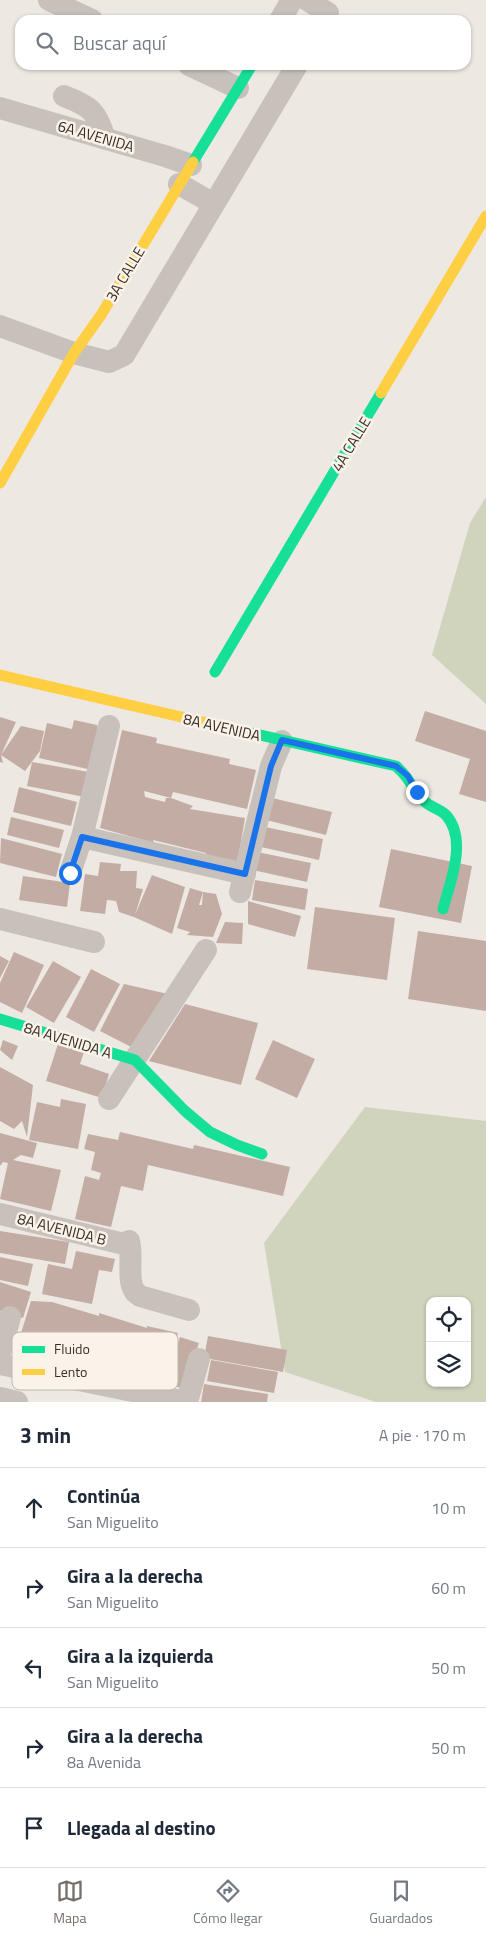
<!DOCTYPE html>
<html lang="es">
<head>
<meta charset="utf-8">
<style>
  body { margin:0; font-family:"Titillium Web",sans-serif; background:#f6f6f7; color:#1f2937 }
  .controls { position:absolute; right:15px; bottom:15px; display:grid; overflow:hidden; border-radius:10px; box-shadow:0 1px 4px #0004 }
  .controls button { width:45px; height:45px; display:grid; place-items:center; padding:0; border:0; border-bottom:1px solid #e0e1e3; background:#fff; color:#1f2937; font:25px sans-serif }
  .stop { position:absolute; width:15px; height:15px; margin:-11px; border:4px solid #1a73e8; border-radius:50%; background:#fff }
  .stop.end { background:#1a73e8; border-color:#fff; box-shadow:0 1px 5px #0008 }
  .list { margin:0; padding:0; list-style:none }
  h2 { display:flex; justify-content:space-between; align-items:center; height:65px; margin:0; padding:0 20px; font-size:21px }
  h2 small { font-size:16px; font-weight:400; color:#747a83 }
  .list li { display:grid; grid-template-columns:32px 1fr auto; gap:15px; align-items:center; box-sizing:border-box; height:80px; padding:0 20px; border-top:1px solid #e0e1e3 }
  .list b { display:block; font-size:19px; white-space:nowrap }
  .list p { margin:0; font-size:16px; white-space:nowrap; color:#747a83 }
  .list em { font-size:16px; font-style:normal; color:#747a83 }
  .icon { flex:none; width:28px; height:28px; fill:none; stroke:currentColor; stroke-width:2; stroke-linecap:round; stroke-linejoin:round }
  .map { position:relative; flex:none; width:486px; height:1402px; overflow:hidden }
  .search { position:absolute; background:#fff; box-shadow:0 1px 4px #0004; left:15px; right:15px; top:15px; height:55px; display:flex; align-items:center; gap:12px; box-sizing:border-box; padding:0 18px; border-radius:15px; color:#747a83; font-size:19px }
  .sheet { height:465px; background:#fff }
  nav { display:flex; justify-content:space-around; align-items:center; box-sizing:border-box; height:70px; border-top:1px solid #e0e1e3; background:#fff; font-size:14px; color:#747a83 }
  nav a { display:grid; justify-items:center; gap:2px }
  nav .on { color:#786f6a }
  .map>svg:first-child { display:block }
</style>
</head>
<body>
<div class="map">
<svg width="486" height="1402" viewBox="0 0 486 1402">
  <rect width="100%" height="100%" fill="#eee8e2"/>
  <path fill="#d0d4bc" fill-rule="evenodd" d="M486,497V704L432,655L470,523Z
    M365,1107L486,1121V1402H376L285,1372L264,1243ZM430,1301H467V1383H430Z"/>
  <path fill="#c2aca4" d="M425,711L486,731V802L459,794L470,759L415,741Z
    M0,717L16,722L1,755L3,763L0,762Z
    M74,720L97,725L100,737L92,770L39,758L47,723L72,729Z
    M21,726L44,731L40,751L25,771L1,755Z
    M122,730L157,738L156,743L230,759L229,764L256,770L247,809L173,792L171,798L144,791L145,797L165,802L166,798H171L193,806L190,809L245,818L237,865L205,859L206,853L153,840L154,843L100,828Z
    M32,762L89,772L85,797L27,786Z
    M19,787L77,802L71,826L13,812Z
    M272,798L332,812L326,835L266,820Z
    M11,817L64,830L59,848L7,835Z
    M265,827L323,839L319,860L261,847Z
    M1,838L62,854L56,877L0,863Z
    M391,849L472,866L461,923L379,907Z
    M257,852L311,863L307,882L253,870Z
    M100,862L121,864L120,871H137L136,888L143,889L135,915L152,875L185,887L172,934L134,917L119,912L116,901L107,900L105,914L80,911L85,874L98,876Z
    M23,876L70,883L67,907L19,900Z
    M255,880L308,889L305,910L252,900Z
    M190,888L203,892L199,905H202L203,892L216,894L222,914L213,937L187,935L190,932L177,928Z
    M248,901L301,916L295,937L248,924Z
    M315,907L395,918L387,980L307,969Z
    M225,922L243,923L242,944L216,943Z
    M418,931L486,941V1011L408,999Z
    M14,952L44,965L22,1013L0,1002V983Z
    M0,956L9,961L0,978Z
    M53,961L81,977L54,1023L26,1007Z
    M91,969L120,984L94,1032L66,1017Z
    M124,984L168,994L139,1051L100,1031Z
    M185,1004L258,1023L241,1085L149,1061Z
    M3,1040L18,1046L12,1060L0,1050Z
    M273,1040L315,1059L297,1098L255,1079Z
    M58,1044L84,1052L80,1064L109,1074L102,1098L46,1081Z
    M0,1067L33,1085L27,1137L22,1121L14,1129L0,1121Z
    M61,1099L86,1104L78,1149L29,1140L37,1102L60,1107Z
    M120,1132L193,1149L194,1145L290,1167L283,1196L148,1165L143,1191L121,1186L111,1227L75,1219L85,1176L99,1180L101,1173L91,1170L95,1152L84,1149L88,1134L118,1140Z
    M0,1133L37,1143L33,1158L21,1155L13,1160L61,1170L51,1211L0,1199L8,1163L3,1162L0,1166Z
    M0,1231L69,1242L65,1264L0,1253Z
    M76,1251L115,1259L112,1272L99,1270L92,1304L42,1294L48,1264L72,1269Z
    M0,1257L33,1264L28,1286L0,1280Z
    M0,1282L31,1292L23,1318L0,1311Z
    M31,1301L52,1302L99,1316V1313L147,1328V1326L178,1333L167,1376L180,1337L199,1343L184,1389L165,1383L134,1377L86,1363L85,1366L17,1346Z
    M208,1336L287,1350L283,1372L204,1358Z
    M211,1360L278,1372L274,1393L207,1381Z
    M204,1384L268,1394L267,1402H201Z"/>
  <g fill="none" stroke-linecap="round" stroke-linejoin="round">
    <path stroke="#c8c1bb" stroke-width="22" d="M49,0L92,20
      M307,0L328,13
      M280,20L292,0
      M189,65L238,88
      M64,96C90,106 97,111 105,139
      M0,108L165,156L191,165
      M179,184L214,204
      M0,326L74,353L109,362L124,355L297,65
      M82,837L245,874
      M70,873L82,837L109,726
      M240,892L271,766L282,741
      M0,919L94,942
      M109,1099L206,950
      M0,1214L124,1244L129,1241C133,1255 127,1280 134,1290C135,1293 138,1294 140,1296L189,1310
      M0,1353L10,1317
      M0,1364L187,1402
      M0,1398L17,1402
      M187,1402L199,1359"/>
    <path stroke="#16e098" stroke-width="11" d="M193,162L252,65
      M215,672L381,393
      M242,731L396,766L400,770C410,779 414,792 424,801C430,807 440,809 446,815C468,840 450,882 443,909
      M0,1019L135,1060L185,1111L210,1132L237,1145L262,1154"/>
    <path stroke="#ffcf43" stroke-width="11" d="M381,393L486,216
      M0,483L74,353L101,315L193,162
      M0,675L242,731"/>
  </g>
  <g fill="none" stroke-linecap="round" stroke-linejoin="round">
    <path stroke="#1a73e8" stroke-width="6" d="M70,873L82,837L245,874L271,766L282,740L396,766L408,776L417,792"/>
  </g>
  <g text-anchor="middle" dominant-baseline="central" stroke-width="5" stroke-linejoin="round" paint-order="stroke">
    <g font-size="15" fill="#392e29" stroke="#faf3ea">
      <text transform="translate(96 136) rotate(16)">6A AVENIDA</text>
      <text transform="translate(125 274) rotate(-59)">3A CALLE</text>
      <text transform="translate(351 444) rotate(-59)">4A CALLE</text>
      <text transform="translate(222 727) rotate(13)">8A AVENIDA</text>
      <text transform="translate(68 1040) rotate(17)">8A AVENIDA A</text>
      <text transform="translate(62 1229) rotate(14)">8A AVENIDA B</text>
    </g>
  </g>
  <rect x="12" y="1332" width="166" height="58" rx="8" fill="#faf3ea" stroke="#c0b8b0" stroke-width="1"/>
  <rect x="22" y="1346" width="23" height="7" fill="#16e098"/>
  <rect x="22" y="1369" width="23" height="6" fill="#ffcf43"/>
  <g font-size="14" fill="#392e29">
    <text x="54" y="1354">Fluido</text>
    <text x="54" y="1377">Lento</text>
  </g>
</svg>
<div class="controls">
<button><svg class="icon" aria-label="locate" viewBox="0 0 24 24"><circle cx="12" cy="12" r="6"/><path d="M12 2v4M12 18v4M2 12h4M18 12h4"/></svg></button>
<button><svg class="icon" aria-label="layers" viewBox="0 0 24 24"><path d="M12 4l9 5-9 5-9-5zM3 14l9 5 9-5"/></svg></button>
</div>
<div class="stop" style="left:70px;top:873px"></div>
<div class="stop end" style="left:417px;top:792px"></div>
<div class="search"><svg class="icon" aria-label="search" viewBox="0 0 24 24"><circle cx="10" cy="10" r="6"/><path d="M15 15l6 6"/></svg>Buscar aquí</div>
</div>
<section class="sheet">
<h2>3 min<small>A pie · 170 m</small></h2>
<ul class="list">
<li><svg class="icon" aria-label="ahead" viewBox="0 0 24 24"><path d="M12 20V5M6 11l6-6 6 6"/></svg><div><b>Continúa</b><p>San Miguelito</p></div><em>10 m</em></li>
<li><svg class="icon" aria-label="right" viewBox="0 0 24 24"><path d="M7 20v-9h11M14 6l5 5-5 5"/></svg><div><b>Gira a la derecha</b><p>San Miguelito</p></div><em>60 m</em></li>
<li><svg class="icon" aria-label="left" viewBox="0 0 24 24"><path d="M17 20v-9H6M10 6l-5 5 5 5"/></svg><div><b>Gira a la izquierda</b><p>San Miguelito</p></div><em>50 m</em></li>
<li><svg class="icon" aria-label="right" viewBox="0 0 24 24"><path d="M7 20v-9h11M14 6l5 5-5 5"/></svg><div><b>Gira a la derecha</b><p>8a Avenida</p></div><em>50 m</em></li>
<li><svg class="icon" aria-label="arrive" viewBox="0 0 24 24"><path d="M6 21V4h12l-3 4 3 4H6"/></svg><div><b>Llegada al destino</b></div></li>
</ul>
</section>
<nav>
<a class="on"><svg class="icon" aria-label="map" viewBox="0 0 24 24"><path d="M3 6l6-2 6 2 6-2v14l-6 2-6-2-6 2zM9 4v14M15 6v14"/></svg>Mapa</a>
<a><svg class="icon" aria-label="directions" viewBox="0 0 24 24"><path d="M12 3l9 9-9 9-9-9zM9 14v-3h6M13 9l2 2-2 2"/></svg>Cómo llegar</a>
<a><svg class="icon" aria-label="saved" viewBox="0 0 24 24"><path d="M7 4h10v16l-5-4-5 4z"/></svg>Guardados</a>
</nav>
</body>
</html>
